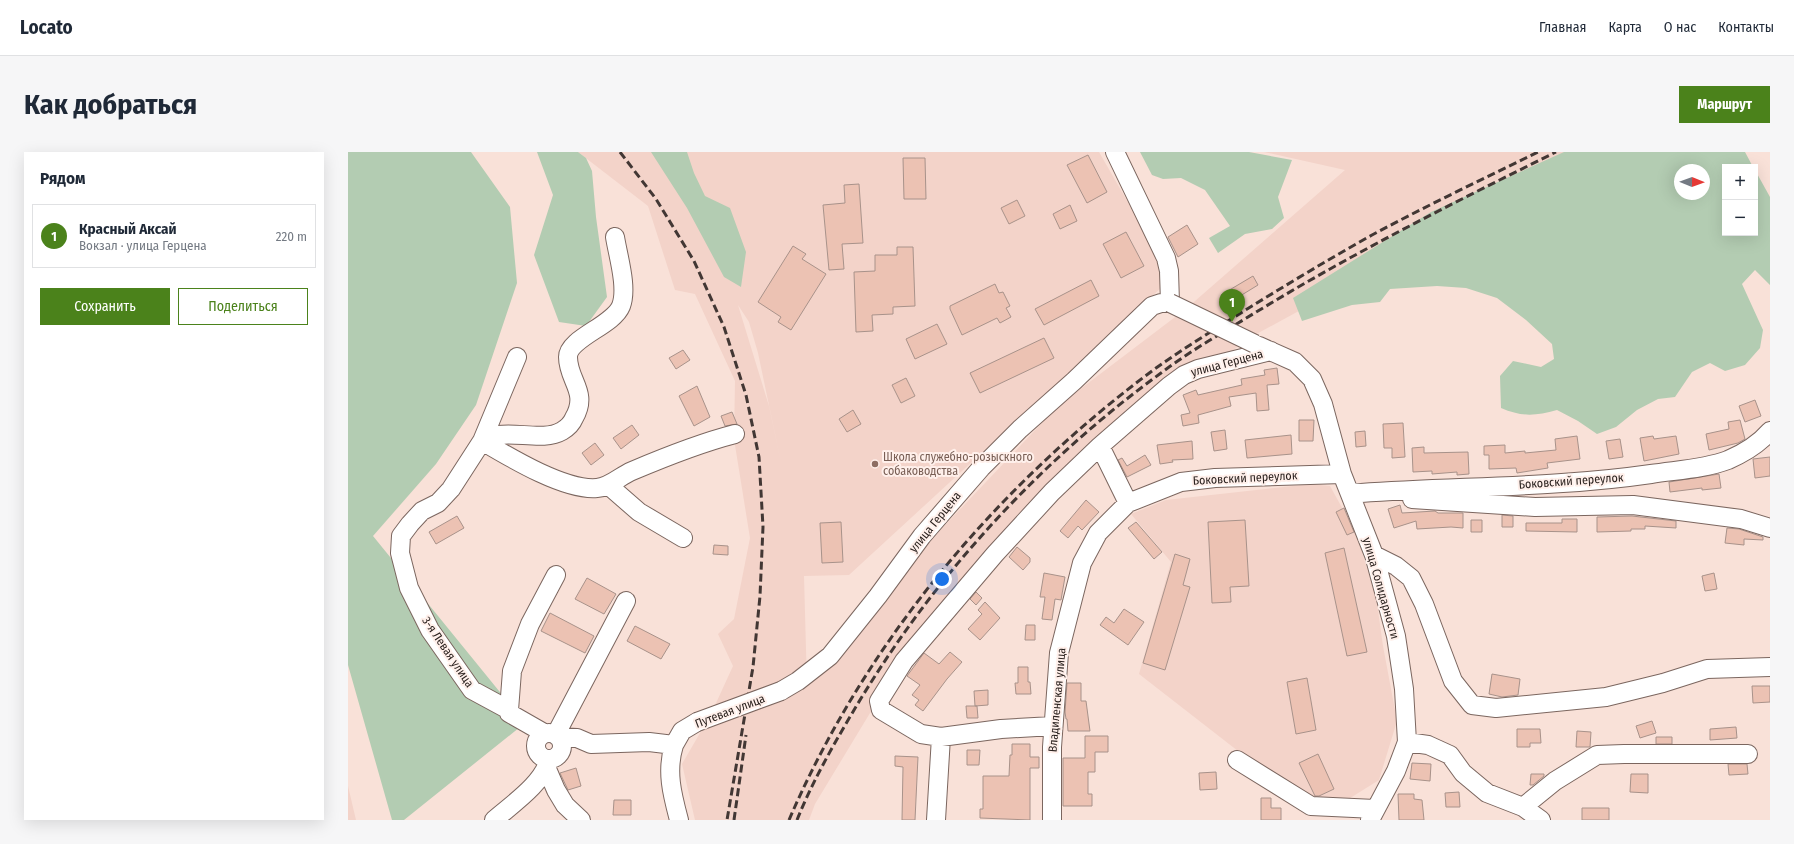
<!DOCTYPE html>
<html lang="ru">
<head>
<meta charset="utf-8">
<style>
  body { margin:0; font-family:"Fira Sans Condensed",sans-serif; background:#f6f6f7; color:#1f2937 }
  .controls { position:absolute; right:12px; top:12px; display:grid; overflow:hidden; border-radius:0px; box-shadow:0 4px 16px #0002 }
  .controls button { width:36px; height:36px; display:grid; place-items:center; padding:0; border:0; border-bottom:1px solid #e0e1e3; background:#fff; color:#1f2937; font:20px sans-serif }
  .compass { position:absolute; left:1326px; top:12px; width:36px; height:36px; border-radius:50%; background:#fff; box-shadow:0 4px 16px #0002; rotate:91deg }
  .you { position:absolute; left:594px; top:427px; width:14px; height:14px; margin:-10px; border:3px solid #fff; border-radius:50%; background:#1a73e8; box-shadow:0 0 0 6px #1a73e833 }
  .badge { display:grid; place-items:center; width:26px; height:26px; border-radius:50%; background:#4b821b; color:#fff; font-size:13px; font-weight:700 }
  .pin { position:absolute; translate:-50% -33px; filter:drop-shadow(0 1px 2px #0008) }
  .pin::after { content:''; position:absolute; top:21px; width:14px; height:12px; background:inherit; clip-path:polygon(0 0,100% 0,50% 100%) }
  .list { margin:0; padding:0; list-style:none }
  h2 { display:flex; justify-content:space-between; align-items:center; height:52px; margin:0; padding:0 16px; font-size:17px }
  h2 small { font-size:13px; font-weight:400; color:#747a83 }
  .list li { display:grid; grid-template-columns:26px 1fr auto; gap:12px; align-items:center; box-sizing:border-box; height:64px; margin:0 8px 8px; padding:0 8px; border:1px solid #e0e1e3; border-radius:0px }
  .list b { display:block; font-size:15px; white-space:nowrap }
  .list p { margin:0; font-size:13px; white-space:nowrap; color:#747a83 }
  .list em { font-size:13px; font-style:normal; color:#747a83 }
  .actions { display:flex; gap:8px; padding:12px 16px }
  .actions a { flex:1; padding:9px 0; border:1px solid #4b821b; border-radius:0px; text-align:center; font-size:14px; color:#4b821b }
  .actions .main { background:#4b821b; color:#fff }
  .map { position:relative; flex:none; width:1422px; height:668px; overflow:hidden; border-radius:0px }
  header { display:flex; align-items:center; gap:24px; box-sizing:border-box; height:56px; padding:0 20px; background:#fff; border-bottom:1px solid #e0e1e3 }
  header strong { font-size:19px }
  nav { display:flex; gap:22px; margin-inline-start:auto; font-size:14px }
  .intro { display:flex; align-items:center; justify-content:space-between; box-sizing:border-box; height:96px; padding:0 24px }
  h1 { margin:0; font-size:28px }
  .button { padding:10px 18px; border-radius:0px; background:#4b821b; color:#fff; font-size:14px; font-weight:700 }
  main { display:flex; gap:24px; padding:0 24px }
  aside { flex:1; background:#fff; border-radius:0px; box-shadow:0 4px 16px #0002 }
  .map>svg:first-child { display:block }
</style>
</head>
<body>
<header>
<strong>Locato</strong>
<nav><a>Главная</a><a>Карта</a><a>О нас</a><a>Контакты</a></nav>
</header>
<div class="intro"><h1>Как добраться</h1><a class="button">Маршрут</a></div>
<main>
<aside>
<h2>Рядом<small></small></h2>
<ul class="list">
<li><span class="badge">1</span><div><b>Красный Аксай</b><p>Вокзал · улица Герцена</p></div><em>220 m</em></li>
</ul>
<div class="actions"><a class="main">Сохранить</a><a>Поделиться</a></div>
</aside>
<div class="map">
<svg width="1422" height="668" viewBox="0 0 1422 668">
  <rect width="100%" height="100%" fill="#f9e1d8"/>
  <path fill="#f3d3c9" fill-rule="evenodd" d="M230,0H751L816,113L813,136L501,423L456,424L459,534L582,389L710,254L839,156L997,18L916,0H1252L1110,72L903,185L752,296L623,427L522,561L467,652L461,668H347L334,612L363,562L385,514L370,482L386,467L402,386L386,287L387,229L347,142L327,138L300,54ZM390,153L401,170L410,201L435,320L421,254Z
    M963,332L982,334L1007,379L1028,444L1035,494L1049,569L1031,628L991,653L953,648L791,522L823,410L783,362L818,348Z
    M0,634L8,668H0Z"/>
  <path fill="#b3ccb2" fill-rule="evenodd" d="M0,0H123L162,55L169,131L128,253L88,312L25,384L177,571L56,668H44L0,513Z
    M189,0H230L238,6L244,19L248,65L259,145L238,174L211,170L186,103L205,43Z
    M303,0H339L346,21L357,44L382,56L398,100L393,135L376,125L339,56Z
    M792,0H901L944,8L930,45L936,66L924,77L897,82L870,101L861,86L882,74L857,38L833,26L815,27L804,23Z
    M1216,0H1397L1405,15H1377V81H1407V18L1422,45V133L1407,118L1394,132L1415,178L1412,196L1397,213L1377,219L1362,211L1344,220L1327,245L1310,247L1289,258L1268,275L1249,282L1230,269L1209,258C1187,264 1174,265 1153,256L1152,224L1165,209L1193,215L1206,207L1204,192L1178,168L1149,146L1118,136L1089,134L1042,137L1032,150L1004,153L954,169L945,146L1083,60ZM1332,18H1356V42H1332Z"/>
  <path fill="#ecc2b3" stroke="#a8928a" d="M740,3L759,40L739,51L719,13Z
    M555,6H577L578,47H556Z
    M511,32L515,91L494,92L496,117L481,118L475,53L497,51L496,33Z
    M669,48L677,64L661,72L653,56Z
    M722,53L729,69L712,77L705,62Z
    M839,73L850,92L830,105L820,85Z
    M778,80L796,114L773,126L755,92Z
    M445,94L458,102L454,107L478,122L443,178L430,170L433,165L410,150Z
    M549,95H565L567,154L545,155V162L524,163L525,179L508,180L506,120L527,119V103H549Z
    M905,124L910,133L879,152L873,143Z
    M743,128L751,144L696,173L687,157Z
    M647,132L651,141L655,140L662,154L658,156L663,165L652,171L649,166L614,183L602,157V154Z
    M589,172L599,192L567,207L558,187Z
    M696,186L706,206L632,241L622,221Z
    M335,198L342,208L328,217L321,206Z
    M929,216L931,232L919,233L921,258L909,259L908,241L881,245L883,254L850,263L851,271L835,274L833,263L842,261L835,243L848,238L850,243L894,233L893,227L917,223L916,218Z
    M558,226L567,244L553,251L544,233Z
    M349,234L362,265L346,274L331,244Z
    M1407,248L1413,264L1397,270L1391,254Z
    M505,258L513,272L499,280L491,267Z
    M384,260L389,272L377,274L373,264Z
    M951,268H966L965,289H951Z
    M1392,268L1397,287L1390,291L1361,298L1358,282L1381,277L1380,270Z
    M1055,271L1057,305L1044,306V296H1036L1035,272Z
    M284,273L291,283L273,297L265,286Z
    M877,278L879,297L866,299L863,280Z
    M1017,279L1018,294L1008,295L1007,280Z
    M943,283L944,302L899,306L897,288Z
    M1229,284L1232,307L1199,311L1200,316L1169,321L1168,316L1141,317V303H1136V294L1157,293V301L1177,299V301L1208,298L1207,287Z
    M1305,284L1306,287L1328,284L1331,302L1296,309L1292,286Z
    M1272,287L1275,305L1261,307L1258,289Z
    M844,289L845,307L824,308L825,310L812,312L809,293Z
    M247,291L256,303L243,313L234,301Z
    M1076,295V301L1120,300L1121,322L1109,323V320L1084,322V319L1065,320L1064,296Z
    M797,303L803,313L779,325L770,308L774,306L779,314Z
    M1422,305V324L1407,326L1405,307Z
    M1371,322L1373,336L1354,338V336L1322,340L1321,330Z
    M738,348L751,360L734,378L730,374L720,386L712,379Z
    M1052,353L1054,361L1087,359L1090,361H1115V376L1103,375L1069,377L1068,369L1046,376L1040,357Z
    M996,356L1006,380L999,383L988,360Z
    M1154,363L1165,364V375H1154Z
    M109,364L116,376L88,392L81,380Z
    M1284,364L1328,369V376L1297,374V377H1283V379L1249,380V365Z
    M1214,367H1229V380L1178,379V371H1214Z
    M897,368L901,434L882,435L883,450L864,451L860,370Z
    M1123,368H1134V380H1123Z
    M493,370L495,410L474,411L472,371Z
    M788,370L814,400L806,407L780,376Z
    M1379,376L1391,377L1415,385V388L1396,387V393L1377,391Z
    M366,393L380,394V403L365,402Z
    M669,395L682,406V410L675,418L661,405Z
    M996,396L1019,500L999,504L977,401Z
    M827,402L842,407L835,433L842,435L817,518L795,511Z
    M696,421L717,425L713,448L707,447L704,468L694,467L697,445H692Z
    M1366,421L1369,437L1357,439L1354,424Z
    M239,426L268,442L256,462L227,447Z
    M628,440L634,446L628,453L622,447Z
    M637,450L652,466L632,488L620,477L634,462L630,458Z
    M776,457L796,470L780,493L752,473L758,465L766,471Z
    M202,461L246,484L237,501L193,479Z
    M678,473H687V488H677Z
    M287,474L322,492L313,507L279,489Z
    M602,500L614,510L599,527L575,559L567,553L571,548L564,543L572,533L559,524L576,501L591,512Z
    M670,515H680V530H682L683,542H668L667,531H670Z
    M1144,522L1172,527L1170,543L1154,545L1141,542Z
    M959,526L968,578L948,582L939,530Z
    M719,531H733V549H738L742,579H720L719,567H718L717,560Z
    M1404,534H1422V550L1405,551Z
    M640,538V553L627,554L626,539Z
    M618,554H629L630,566H619Z
    M1304,569L1308,581L1292,586L1288,574Z
    M1388,575L1389,586L1362,588V577Z
    M1169,577H1192L1193,591H1182V595H1169Z
    M1229,579L1243,580L1242,595H1228Z
    M737,584H760V600H747V620H740V642H744V654H715V606H737Z
    M1308,585H1324V592H1308Z
    M664,592H682V605H691V616H682V668L632,666V657H635V624H661L662,603H664Z
    M619,598H632L631,613H619Z
    M970,602L986,637L971,644H967L951,611Z
    M547,604L570,605L567,668H554L555,615L547,614Z
    M1064,611L1083,612L1082,629L1062,627Z
    M1380,612H1399L1400,622L1381,623Z
    M228,616L233,634L220,638L212,621Z
    M868,620L869,637L852,638L851,621Z
    M1183,622H1196V624L1185,633H1182Z
    M1283,622H1300V641L1282,640Z
    M1111,640L1112,655H1098L1097,641Z
    M1050,642H1066V647L1074,648L1076,668H1051Z
    M913,646H923V656H933V668H913Z
    M266,648H283V663H265Z
    M1234,656H1261V668H1234Z"/>
  <g fill="none" stroke-linecap="round" stroke-linejoin="round">
    <g stroke="#7b665f" stroke-width="20">
      <path id="minor" d="M911,194L947,210L964,227L975,252L994,322L1026,403L1048,484L1056,537L1059,590L1048,619L1022,668
        M169,205L134,289L103,337L90,351L74,359L62,372L53,384L52,401L61,436L82,478L124,538L161,558V561L196,581
        M134,289C140,287 146,284 151,283C170,280 197,289 214,279C219,276 224,271 226,266C241,240 220,229 220,205C220,186 265,174 273,154C280,136 270,104 267,85
        M134,289C161,305 217,339 249,336C262,335 272,324 284,319C317,305 352,291 387,282
        M752,294L780,351
        M260,333L291,360L335,386
        M1001,340L1013,341C1109,334 1207,336 1303,322C1328,318 1356,317 1380,308C1396,301 1410,293 1422,279
        M1064,347L1187,355L1285,353L1393,367L1422,376
        M1026,403L1048,414L1063,426L1076,452L1105,529L1124,553L1148,556L1258,545L1315,531L1359,517L1422,515
        M433,539L450,529L482,504L530,444L574,384L633,316L672,277L726,229L804,154L813,151H822L821,119L818,106L767,0
        M161,558L164,519L182,472L208,423
        M705,574L653,577L593,585L573,582L533,558L531,549L556,509L647,402L704,340L752,294L821,234L836,223L850,217L923,199
        M188 594a13 13 0 1 1 26 0a13 13 0 1 1-26 0Z
        M208,582L278,449
        M210,585L229,586L243,592L301,590L326,593L334,579L349,570
        M1059,590L1080,593L1102,603L1115,621L1139,641L1175,655L1193,668
        M326,593C318,619 324,642 331,668
        M889,608L963,654L1027,657
        M199,617L208,638L217,653L233,668
        M1175,655L1207,629L1249,603L1276,602H1400
        M146,668C163,653 196,631 201,607
        M588,668L593,585
        M704,668V595L711,501L734,411L750,381L780,351L833,330L867,326L994,322"/>
    </g>
    <use href="#minor" stroke="#fff" stroke-width="18"/>
    <path stroke="#423734" stroke-width="3" stroke-dasharray="8 4" stroke-linecap="butt" d="M272,0L308,47L346,109L376,175L398,243L411,305L415,375L412,444L405,515L379,668
      M386,668L398,583
      M441,668C519,487 651,332 808,216C839,194 872,174 904,154C943,130 983,106 1024,83C1078,54 1135,27 1190,0
      M449,668C465,628 487,590 509,553C587,423 691,310 813,221C842,199 874,181 905,162C1003,102 1105,51 1208,0"/>
    <g stroke="#7b665f" stroke-width="20" stroke-linecap="butt">
      <path id="minor-bridge" d="M822,151L907,192
        M349,570L433,539"/>
    </g>
    <use href="#minor-bridge" stroke="#fff" stroke-width="18"/>
  </g>
  <circle fill="#8d6e63" stroke="#fff0eb" stroke-width="1.5" cx="527" cy="312" r="4"/>
  <g text-anchor="middle" dominant-baseline="central" stroke-width="4" stroke-linejoin="round" paint-order="stroke">
    <g font-size="12" fill="#2b221f" stroke="#fff0eb">
      <text transform="translate(879 211) rotate(-15)">улица Герцена</text>
      <text transform="translate(897 326) rotate(-3)">Боковский переулок</text>
      <text transform="translate(1223 329) rotate(-4)">Боковский переулок</text>
      <text transform="translate(587 370) rotate(-51)">улица Герцена</text>
      <text transform="translate(1033 436) rotate(74)">улица Солидарности</text>
      <text transform="translate(100 500) rotate(56)">3-я Левая улица</text>
      <text transform="translate(709 548) rotate(-85)">Владиленская улица</text>
      <text transform="translate(382 559) rotate(-21)">Путевая улица</text>
    </g>
    <g font-size="12" fill="#785e54" stroke="#fff0eb" text-anchor="start">
      <text x="535" y="305">Школа служебно-розыскного<tspan x="535" dy="14">собаководства</tspan></text>
    </g>
  </g>
</svg>
<div class="controls">
<button>+</button>
<button>−</button>
</div>
<svg class="compass" viewBox="-18 -18 36 36"><path d="M0-13l5 13h-10z" fill="#e53935"/><path d="M0 13l5-13h-10z" fill="#747a83"/></svg>
<div class="you"></div>
<div class="pin badge" style="left:884px;top:170px">1</div>
</div>
</main>
</body>
</html>
